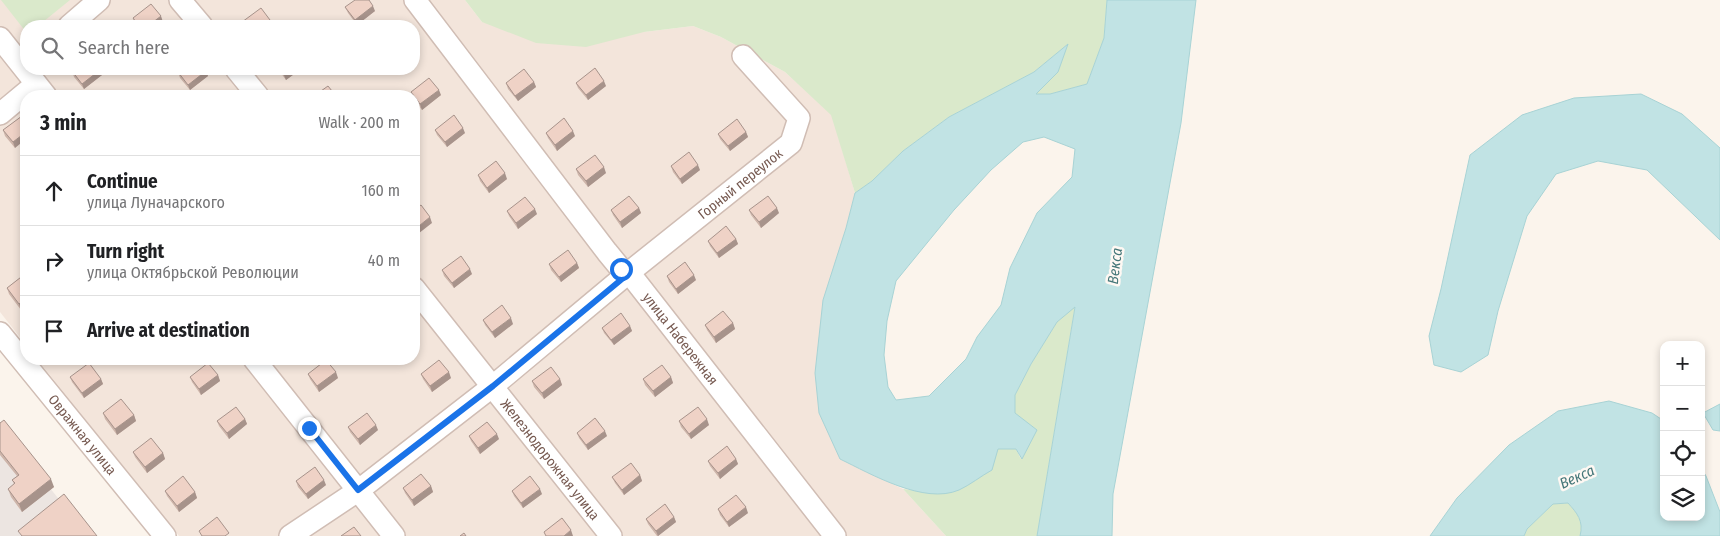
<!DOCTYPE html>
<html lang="en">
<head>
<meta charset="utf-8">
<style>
  body { margin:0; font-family:"Fira Sans Condensed",sans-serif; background:#f2f2f2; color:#202124 }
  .controls { position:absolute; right:15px; bottom:15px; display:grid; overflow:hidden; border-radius:10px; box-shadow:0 2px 8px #0003 }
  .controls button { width:45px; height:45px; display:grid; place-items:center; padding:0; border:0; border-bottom:1px solid #e0e0e0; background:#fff; color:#202124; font:25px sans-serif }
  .stop { position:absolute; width:15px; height:15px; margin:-11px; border:4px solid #1a73e8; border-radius:50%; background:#fff }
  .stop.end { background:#1a73e8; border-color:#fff; box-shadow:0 1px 5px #0008 }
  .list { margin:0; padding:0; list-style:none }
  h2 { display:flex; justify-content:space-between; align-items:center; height:65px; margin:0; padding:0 20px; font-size:21px }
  h2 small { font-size:16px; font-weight:400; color:#757577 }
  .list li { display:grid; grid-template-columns:32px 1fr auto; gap:15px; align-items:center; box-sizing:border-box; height:70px; padding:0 20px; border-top:1px solid #e0e0e0 }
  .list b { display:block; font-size:19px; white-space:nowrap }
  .list p { margin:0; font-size:16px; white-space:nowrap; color:#757577 }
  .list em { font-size:16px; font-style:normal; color:#757577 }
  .icon { flex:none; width:28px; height:28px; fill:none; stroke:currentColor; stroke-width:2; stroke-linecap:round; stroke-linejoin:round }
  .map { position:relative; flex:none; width:1720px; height:536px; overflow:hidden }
  .search { position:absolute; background:#fff; box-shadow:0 2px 8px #0003; left:20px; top:20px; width:400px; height:55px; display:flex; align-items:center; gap:12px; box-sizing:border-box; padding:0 18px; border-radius:20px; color:#757577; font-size:19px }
  .panel { position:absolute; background:#fff; box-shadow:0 2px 8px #0003; left:20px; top:90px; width:400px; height:275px; border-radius:20px }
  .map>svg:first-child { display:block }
</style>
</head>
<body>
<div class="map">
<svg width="1720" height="536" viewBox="0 0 1720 536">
  <rect width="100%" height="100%" fill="#fbf4ec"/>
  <path fill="#f3e5db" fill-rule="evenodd" d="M0,0H465L482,22L644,32L693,26L721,37L785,72L832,115L855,193L846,228L840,459L903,489L946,536H179L37,359H414V96H26V345L0,312ZM26,26H414V69H26Z"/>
  <path fill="#ece5e1" d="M0,425L88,536H0Z"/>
  <path fill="#dae9cb" d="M1,0H70L38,26H26V32Z
    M465,0H1107L1104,38L1087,84L1050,94H1035L1058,72L1067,45L1034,72L949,117L903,151L872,181L855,193L831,115L785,72L721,37L693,26L644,32L586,47L536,43L482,22Z
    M1075,306L1037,536H946L903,489L938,493L998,449H1016L1021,459L1015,413V395L1031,364L1057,322Z
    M1568,503C1577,513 1584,521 1580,536H1524L1527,529L1553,504Z"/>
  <path fill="#c1e3e4" stroke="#a8d3d5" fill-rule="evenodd" d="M1107,0H1196L1181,123L1113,494L1112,536H1037L1075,307L1057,322L1031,364L1015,395V413L1037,430L1022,459L1016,449H998L992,470C981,476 970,485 959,490C924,505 871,474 840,459L819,413L815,373L823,300L846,228L855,193L872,181L903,151L949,117L1034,72L1068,44L1058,72L1036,94H1050L1087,84L1104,38ZM1044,137L1075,149L1072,177L1037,213L1010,268L1001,305L977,337L966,359L929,396L896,400L888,387L884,355L887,321L896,281L954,210L991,170L1023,142Z
    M1641,94L1682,114L1720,148V240L1647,170L1598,161L1556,174L1527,216L1498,311L1488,355L1461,372L1434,365L1429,336L1441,289L1470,155L1522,115L1574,98Z
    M1609,401L1652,413L1664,421V517H1701V468L1706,476L1720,512V536H1580C1584,521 1577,513 1568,503L1553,504L1527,529L1524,536H1430L1457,498L1509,445L1558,411Z
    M1720,404V431L1713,430L1703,413Z"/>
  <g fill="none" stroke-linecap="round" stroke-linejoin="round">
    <g stroke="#d0bdb4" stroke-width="24">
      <g id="minor">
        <path d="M180,0L202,26"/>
        <path id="s1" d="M415,0L607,252L621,269L634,279L835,536"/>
        <path d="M69,26L99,0"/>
        <path d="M0,38L46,96"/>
        <path d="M236,69L258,96"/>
        <path d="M0,114L36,84"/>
        <path id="s2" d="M414,288L611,536"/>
        <path id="s3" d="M0,333L165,536"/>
        <path d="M254,359L394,536"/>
        <path id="s4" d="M290,536L359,490L493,386L627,274L791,143L799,118L743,56"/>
      </g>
    </g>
    <use href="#minor" stroke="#fff" stroke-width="21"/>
  </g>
  <path fill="#ceb5aa" d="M345,7L375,11L357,25L348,13Z
    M133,18L163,22L157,26H137L135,24Z
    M278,69H301L286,80Z
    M100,70L102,75L84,89L74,77L72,71Z
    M206,71L208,76L190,90L180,78L178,72Z
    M534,82L536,87L518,101L508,89L506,83Z
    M576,83L606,86L588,100L578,88Z
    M411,92L441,95L422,110L414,99V96H412Z
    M22,116L15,148L5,136L3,130Z
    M435,130L465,133L447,147L437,135Z
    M746,132L748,137L730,151L720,139L718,134Z
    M546,133L575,136L557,151L548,138Z
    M671,166L700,170L682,184L673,172Z
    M576,169L606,173L588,187L578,175Z
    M478,175L507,179L489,193L480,181Z
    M639,208L641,213L622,228L613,215L611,210Z
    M749,210L779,213L761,228L751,215Z
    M507,211L537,214L518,229L509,216Z
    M736,239L738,244L719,258L710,246L708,241Z
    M577,263L579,268L561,282L551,270L549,264Z
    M442,270L472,274L454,288L444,276Z
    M25,274L21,310L9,294L7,288Z
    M667,276L696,280L678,294L669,282Z
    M483,320L513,324L495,338L485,325Z
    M733,323L735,329L716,343L707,330L705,325Z
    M630,326L632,331L614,345L604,333L602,328Z
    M308,374L338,378L319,392L310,379Z
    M421,374L451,378L432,392L423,379Z
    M218,375L220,381L201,395L192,382L190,377Z
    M70,377L101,379L103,384L84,398L72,382Z
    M671,377L673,383L655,397L645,385L643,379Z
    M560,379L562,385L544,399L534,387L532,381Z
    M103,413L134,415L136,421L117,435L105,419Z
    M245,419L247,424L229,439L219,426L217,421Z
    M679,421L709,425L691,439L681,427Z
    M0,423L54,487L22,512L11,497L8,489L14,484L12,480L17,476L0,455Z
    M348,427L378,430L360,445L350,432Z
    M577,433L607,436L588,450L579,438Z
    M469,436L499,439L480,454L471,441Z
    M133,452L163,453L165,459L147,473L135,457Z
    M736,459L738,464L720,479L710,466L708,461Z
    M640,475L642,481L624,495L615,483L612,477Z
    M296,481L326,485L308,499L298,487Z
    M431,486L433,492L414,506L405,493L403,488Z
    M165,491L195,492L197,498L179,512L167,496Z
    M512,491L542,494L523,508L514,496Z
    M718,509L748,513L729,527L720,515Z
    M674,517L676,522L658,536H657L648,524L646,519Z"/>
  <path fill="#a7938b" d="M373,6L375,11L357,25L355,20Z
    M161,16L163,22L157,26H148Z
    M270,20L272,26H263Z
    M292,69H301L286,80L284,75Z
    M100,70L102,75L84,89L82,84Z
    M206,71L208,76L190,90L188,85Z
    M604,81L606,86L588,100L586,95Z
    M534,82L536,87L518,101L515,96Z
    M439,90L441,95L422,110L420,104Z
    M463,128L465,133L447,147L445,142Z
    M573,131L575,136L557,151L555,145Z
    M26,132V139L15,148L13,142Z
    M746,132L748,137L730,151L728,146Z
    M698,165L700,170L682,184L680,179Z
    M604,167L606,173L588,187L586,181Z
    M505,173L507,179L489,193L487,188Z
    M639,208L641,213L622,228L620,222Z
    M777,208L779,213L761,228L759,222Z
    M535,209L537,214L518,229L516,223Z
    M430,217L432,223L414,237V230Z
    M736,239L738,244L719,258L717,253Z
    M577,263L579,268L561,282L559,277Z
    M470,269L472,274L454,288L452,283Z
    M694,275L696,280L678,294L676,289Z
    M26,298V306L21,310L19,304Z
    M511,318L513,324L495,338L492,332Z
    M733,323L735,329L716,343L714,337Z
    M630,326L632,331L614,345L611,340Z
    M336,372L338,378L319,392L317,386Z
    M449,372L451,378L432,392L430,386Z
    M218,375L220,381L201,395L199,389Z
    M671,377L673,383L655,397L653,391Z
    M101,379L103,384L84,398L82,393Z
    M560,379L562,385L544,399L542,393Z
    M134,415L136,421L117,435L115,429Z
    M245,419L247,424L229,439L227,433Z
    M707,419L709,425L691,439L689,434Z
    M376,425L378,430L360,445L358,439Z
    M605,431L607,436L588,450L586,445Z
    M497,434L499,439L480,454L478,448Z
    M163,453L165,459L147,473L145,467Z
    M736,459L738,464L720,479L718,473Z
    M640,475L642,481L624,495L622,490Z
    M51,479L54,487L22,512L19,504Z
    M324,480L326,485L308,499L306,494Z
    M431,486L433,492L414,506L412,500Z
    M540,489L542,494L523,508L521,503Z
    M195,492L197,498L179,512L177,506Z
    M746,507L748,513L729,527L727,522Z
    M674,517L676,522L658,536L656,531Z
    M571,530L573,536H564Z"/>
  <path fill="#efd2c6" stroke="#a7938b" d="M355,0H369L373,6L355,20L345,7Z
    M151,4L161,16L148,26H139L133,18Z
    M261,8L270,20L263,26H246L242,22Z
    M595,68L604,81L586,95L576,83Z
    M76,69H100V70L82,84L72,71Z
    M183,69H205L206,71L188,85L178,72Z
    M280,69H292L284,75Z
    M524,69L534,82L515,96L506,83Z
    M429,78L439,90L420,104L411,92Z
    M328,86L336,96H314Z
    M454,115L463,128L445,142L435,130Z
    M22,116L26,122V132L13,142L3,130Z
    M564,118L573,131L555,145L546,133Z
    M737,119L746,132L728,146L718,134Z
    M689,152L698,165L680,179L671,166Z
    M595,155L604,167L586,181L576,169Z
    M496,161L505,173L487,188L478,175Z
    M629,196L639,208L620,222L611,210Z
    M768,196L777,208L759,222L749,210Z
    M525,197L535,209L516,223L507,211Z
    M421,205L430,217L414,230V210Z
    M726,226L736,239L717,253L708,241Z
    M568,250L577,263L559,277L549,264Z
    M461,256L470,269L452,283L442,270Z
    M685,262L694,275L676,289L667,276Z
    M25,274L26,276V298L19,304L7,288Z
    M502,305L511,318L492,332L483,320Z
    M723,311L733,323L714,337L705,325Z
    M621,313L630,326L611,340L602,328Z
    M326,360L336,372L317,386L308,374Z
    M439,360L449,372L430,386L421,374Z
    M89,363L101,379L82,393L70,377Z
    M208,363L218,375L199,389L190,377Z
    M662,365L671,377L653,391L643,379Z
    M551,367L560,379L542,393L532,381Z
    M121,399L134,415L115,429L103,413Z
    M236,407L245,419L227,433L217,421Z
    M698,407L707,419L689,434L679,421Z
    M367,413L376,425L358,439L348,427Z
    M595,418L605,431L586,445L577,433Z
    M4,420L51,479L19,504L8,489L15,483L12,480L19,475L0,451V423Z
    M487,422L497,434L478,448L469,436Z
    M151,438L163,453L145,467L133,452Z
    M727,446L736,459L718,473L708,461Z
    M631,463L640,475L622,490L612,477Z
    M315,467L324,480L306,494L296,481Z
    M421,474L431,486L412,500L403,488Z
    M183,476L195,492L177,506L165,491Z
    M530,476L540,489L521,503L512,491Z
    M64,494L97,536H22L18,531Z
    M736,495L746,507L727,522L718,509Z
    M665,504L674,517L656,531L646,519Z
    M217,517L229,533L225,536H202L199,531Z
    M562,518L571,530L564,536H546L544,532Z
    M354,527L361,536H341Z
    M464,533L466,536H460Z"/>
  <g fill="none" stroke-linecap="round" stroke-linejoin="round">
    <path stroke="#1a73e8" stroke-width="6" d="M309,428L358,490L493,386L628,274L621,269"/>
  </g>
  <g text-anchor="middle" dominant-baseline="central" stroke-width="5" stroke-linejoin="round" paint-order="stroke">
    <g font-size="14" fill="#765950" stroke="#fef8f3">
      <text stroke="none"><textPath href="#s4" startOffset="572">Горный переулок</textPath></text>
      <text stroke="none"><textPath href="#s1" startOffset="431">улица Набережная</textPath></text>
      <text stroke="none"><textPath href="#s3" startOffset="131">Овражная улица</textPath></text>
      <text stroke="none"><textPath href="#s2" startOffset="219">Железнодорожная улица</textPath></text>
    </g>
    <g font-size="15" font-style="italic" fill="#447678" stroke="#fef8f3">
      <text transform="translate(1115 266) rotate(-83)">Векса</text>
      <text transform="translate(1577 477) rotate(-24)">Векса</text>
    </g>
  </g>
</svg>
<div class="controls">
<button>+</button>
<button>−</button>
<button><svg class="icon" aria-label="locate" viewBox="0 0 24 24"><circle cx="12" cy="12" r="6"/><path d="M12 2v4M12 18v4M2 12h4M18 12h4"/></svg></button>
<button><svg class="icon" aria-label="layers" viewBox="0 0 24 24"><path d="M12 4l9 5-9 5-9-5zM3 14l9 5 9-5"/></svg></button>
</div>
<div class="stop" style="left:621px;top:269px"></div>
<div class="stop end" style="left:309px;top:428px"></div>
<div class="search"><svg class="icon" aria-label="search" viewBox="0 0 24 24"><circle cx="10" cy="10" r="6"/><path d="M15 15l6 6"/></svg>Search here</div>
<section class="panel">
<h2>3 min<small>Walk · 200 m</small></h2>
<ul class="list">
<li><svg class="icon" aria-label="ahead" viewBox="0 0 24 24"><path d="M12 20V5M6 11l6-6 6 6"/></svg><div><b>Continue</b><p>улица Луначарского</p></div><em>160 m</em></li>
<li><svg class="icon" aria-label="right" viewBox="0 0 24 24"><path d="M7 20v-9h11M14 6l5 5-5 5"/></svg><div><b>Turn right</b><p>улица Октябрьской Революции</p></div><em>40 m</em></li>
<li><svg class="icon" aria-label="arrive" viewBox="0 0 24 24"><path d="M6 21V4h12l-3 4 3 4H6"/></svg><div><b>Arrive at destination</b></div></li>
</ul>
</section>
</div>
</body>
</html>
